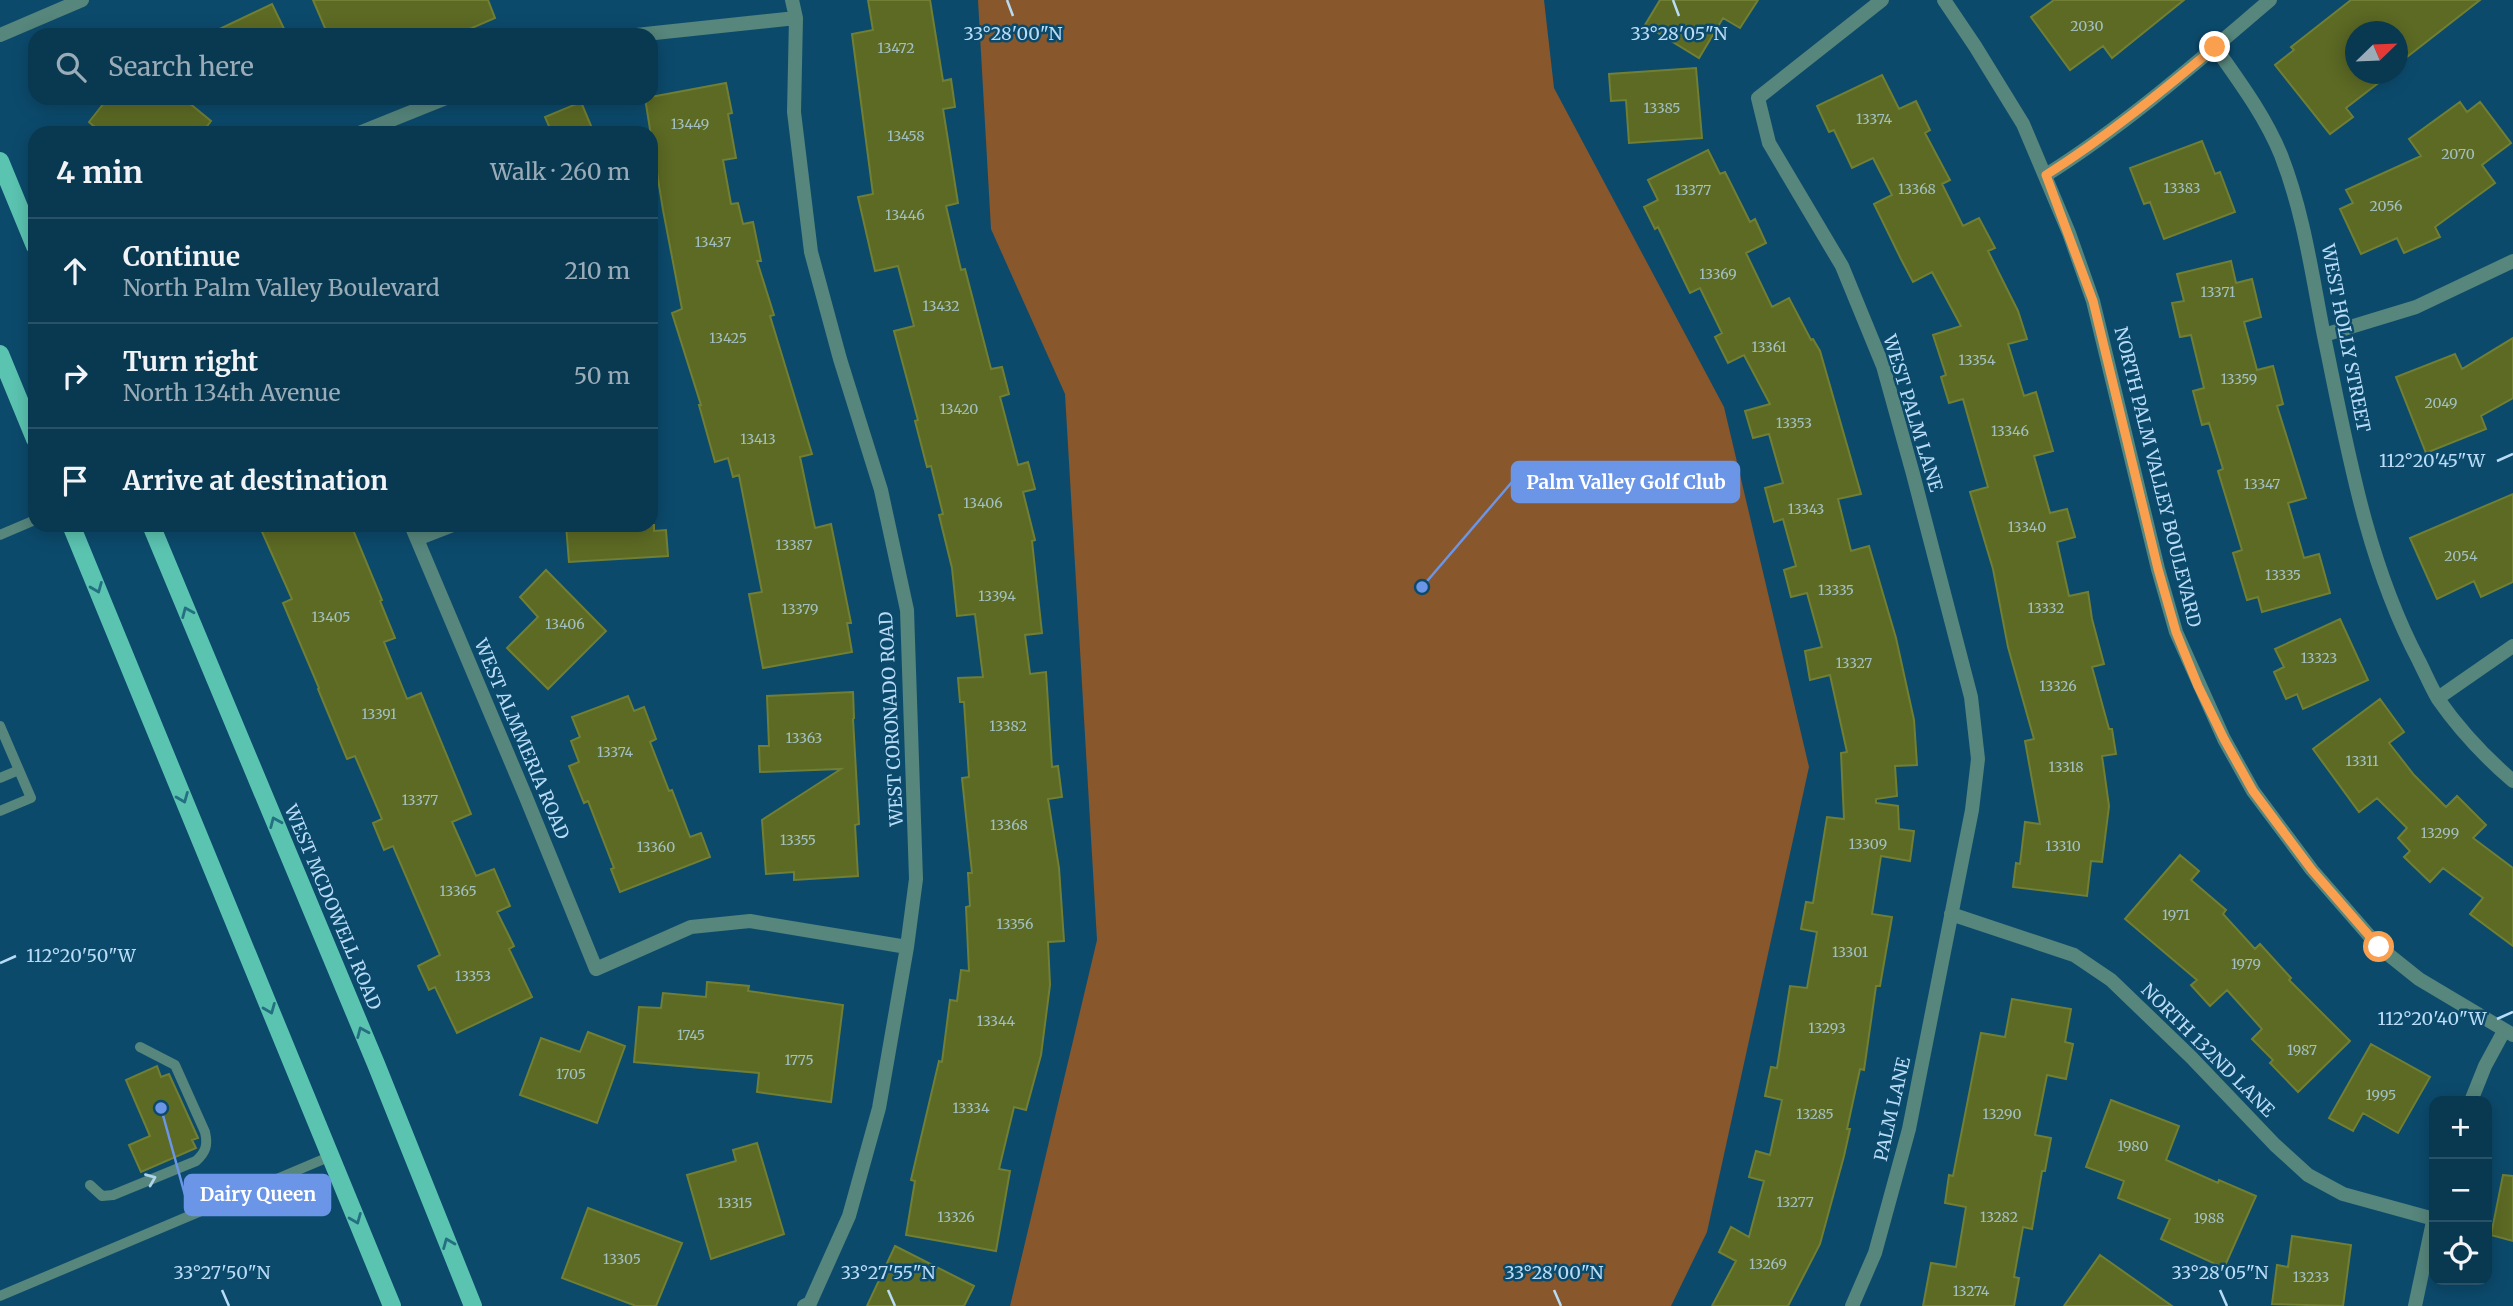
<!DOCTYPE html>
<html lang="en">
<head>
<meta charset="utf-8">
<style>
  body { margin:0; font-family:Merriweather,serif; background:#123f58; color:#f1f3f6 }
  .controls { position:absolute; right:21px; bottom:21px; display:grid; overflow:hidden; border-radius:14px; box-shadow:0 4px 18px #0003 }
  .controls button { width:63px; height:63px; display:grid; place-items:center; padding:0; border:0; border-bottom:2px solid #295268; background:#093851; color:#f1f3f6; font:35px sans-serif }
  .compass { position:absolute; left:2345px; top:21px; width:63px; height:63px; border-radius:50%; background:#093851; box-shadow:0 4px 18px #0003; rotate:67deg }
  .stop { position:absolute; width:21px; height:21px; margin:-16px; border:5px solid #fa9f4e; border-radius:50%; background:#fff }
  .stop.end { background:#fa9f4e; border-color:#fff; box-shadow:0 2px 7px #0008 }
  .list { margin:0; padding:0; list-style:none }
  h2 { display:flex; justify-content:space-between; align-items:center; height:91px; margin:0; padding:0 28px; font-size:30px }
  h2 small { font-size:23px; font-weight:400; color:#99acb7 }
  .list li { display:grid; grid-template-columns:46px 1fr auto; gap:21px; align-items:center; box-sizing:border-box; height:105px; padding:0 28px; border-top:2px solid #295268 }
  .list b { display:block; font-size:26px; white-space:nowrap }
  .list p { margin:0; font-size:23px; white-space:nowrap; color:#99acb7 }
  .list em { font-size:23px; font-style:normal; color:#99acb7 }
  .icon { flex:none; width:38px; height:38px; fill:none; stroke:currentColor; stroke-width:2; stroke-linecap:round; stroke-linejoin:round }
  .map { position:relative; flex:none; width:2513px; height:1306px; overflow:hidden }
  .search { position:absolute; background:#093851; box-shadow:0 4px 18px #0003; left:28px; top:28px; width:630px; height:77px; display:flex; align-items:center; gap:18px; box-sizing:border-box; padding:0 24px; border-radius:21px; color:#99acb7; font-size:26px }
  .panel { position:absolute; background:#093851; box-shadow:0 4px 18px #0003; left:28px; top:126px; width:630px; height:406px; border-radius:21px }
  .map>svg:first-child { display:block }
</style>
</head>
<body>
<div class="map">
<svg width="2513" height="1306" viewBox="0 0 2513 1306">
  <rect width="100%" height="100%" fill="#0c4a6c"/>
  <path fill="#88572c" d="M978,0H1544L1554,88L1724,407L1809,767L1707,1232L1671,1306H1010L1097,940L1065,394L991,229Z"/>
  <path fill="#5c6a24" stroke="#707f34" stroke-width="2" d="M313,0H488L495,18L456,35H328Z
    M868,0H930L943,81L951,79L955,107L943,109L958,203L946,206L961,270L965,269L991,369L1002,367L1009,394L1000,397L1018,465L1028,462L1035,489L1023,492L1035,540L1032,541L1042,633L1025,635L1030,674L1046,672L1052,767L1058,766L1062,797L1048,799L1059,868L1064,941L1048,942L1050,985L1041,1055L1026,1110L1014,1107L999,1169L1010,1171L996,1251L906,1235L915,1181L911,1180L939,1061L942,1062L950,1000L957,1001L961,970L969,971L966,907L970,906L968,873H972L962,778L969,777L964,702H960L958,678L983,677L975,614L957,616L952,568L939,515L943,514L931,466L927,467L915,421L918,420L894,331L914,326L898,266L875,271L858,197L873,194L852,34L873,30Z
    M1660,0H1758L1740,28L1723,18L1699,58L1645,25Z
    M2054,0H2184L2112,58L2103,46L2070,70L2031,17Z
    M2351,0H2480L2398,64V32H2356V74H2390L2346,108L2353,117L2330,134L2275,65L2294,50L2291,47Z
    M272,4L287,35H207Z
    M1696,68L1702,138L1629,143L1626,100L1611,101L1609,74Z
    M1882,75L1899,109L1916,101L1930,130L1925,133L1950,180L1942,184L1963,226L1979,218L1995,248L1988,251L2018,311L2027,339L2008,344L2024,396L2036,392L2053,451L2034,456L2050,513L2067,509L2075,537L2057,542L2069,596L2088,592L2092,619L2104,664L2092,667L2109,729H2112L2116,754L2102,756L2109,806L2102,862L2091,861L2087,896L2013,887L2016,863L2020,864L2025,822L2040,824L2025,741L2034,739L2008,647L1993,569L1970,492L1988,487L1963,399L1949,403L1941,377L1946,375L1933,335L1961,326L1932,272L1913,282L1901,259L1874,204L1892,195L1873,158L1852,168L1834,130L1829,132L1817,106Z
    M726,83L732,113L728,114L736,158L723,160L731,204L738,203L743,224L753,222L761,261H757L774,315L770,316L812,454L800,457L815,528L831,524L851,623H847L852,652L763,668L749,594L762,592L739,475L733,477L728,458L715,462L699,405H701L672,313L682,309L663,210L645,98Z
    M108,98H183L211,121L202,133H102L89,122Z
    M581,102L594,133H552L545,117Z
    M2460,102L2467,112L2480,102L2511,143L2482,165L2495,183L2435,227L2440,237L2404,253L2397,238L2361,254L2340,209L2353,203L2346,190L2421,156L2409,139Z
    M2202,141L2215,174L2220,172L2235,212L2164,239L2150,202L2144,204L2130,168Z
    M1708,150L1720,174L1725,172L1750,222L1755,219L1766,243L1746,253L1772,307L1789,298L1811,340L1813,339L1820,351L1861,494L1838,499L1851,551L1869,546L1896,638L1914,720L1917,765L1895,766L1897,796L1876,799V803L1898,806L1899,829L1914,831L1910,861L1881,856L1872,914L1892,917L1880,986H1876L1864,1070L1860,1069L1847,1129H1850L1844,1156L1820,1244L1788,1306H1712L1736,1261L1719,1252L1731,1227L1749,1237L1764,1181L1749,1177L1756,1151L1770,1155L1782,1100L1765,1096L1771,1067L1777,1068L1790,986L1807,988L1817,932L1801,929L1806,902L1813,903L1827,817L1844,819L1841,753L1847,752L1830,675L1810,680L1805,651L1822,647L1807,593L1791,597L1784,570L1796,566L1783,519L1774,522L1765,488L1783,483L1769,434L1753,438L1745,411L1770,404L1744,355L1728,363L1715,337L1722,333L1700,288L1690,293L1658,227L1655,229L1644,207L1658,200L1648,180Z
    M2231,261L2236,283L2252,279L2261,317L2244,322L2257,370L2273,366L2283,404L2277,406L2306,498L2288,503L2304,558L2319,554L2330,593L2262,612L2258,597L2247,600L2233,553L2242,550L2218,471L2223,469L2209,423L2202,425L2193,391L2204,388L2191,335L2180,337L2172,303L2184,301L2177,274Z
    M2513,338V398L2481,416L2486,429L2426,453L2396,377L2455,354L2462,369Z
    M2513,494V582L2481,597L2474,581L2437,599L2410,538Z
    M259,525H351L382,600L380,601L395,638L384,642L407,699L421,693L471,814L452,822L476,876L494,869L510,906L497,912L514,946L509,949L532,997L457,1033L435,987L429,990L418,966L440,955L393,846L384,850L373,823L382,819L355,756L347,759L318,689L319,688L283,603L292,599Z
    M566,525H654V531L666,530L668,556L569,562Z
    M546,570L606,631L548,689L507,648L538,617L520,597Z
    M2340,619L2368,680L2303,709L2297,694L2286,699L2274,672L2284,667L2275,649Z
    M853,692L854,718L853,719L859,824L855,825L858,876L794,880V872L766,874L762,820L841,769L760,772L759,746H769L767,696Z
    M628,696L634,711L644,707L656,739L650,742L669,791L672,790L690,837L701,833L710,857L620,892L611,869L614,868L588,801L584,803L569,766L579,762L571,741L580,737L572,717Z
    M2380,699L2404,732L2389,743L2414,775L2446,807L2457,796L2486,825L2473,838L2513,868V946L2470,914L2483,898L2443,868L2430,882L2404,857L2410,851L2398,838L2407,828L2377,798L2359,812L2313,749Z
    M2180,855L2199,871L2191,880L2226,910L2223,914L2255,949L2260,944L2291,978L2289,980L2350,1041L2298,1092L2270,1063L2273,1060L2252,1039L2262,1029L2227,990L2210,1006L2191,985L2197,980L2125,919Z
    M707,982L749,986L748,991L843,1005L831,1102L757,1092L759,1073L634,1062L639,1007L661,1008L663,993L706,997Z
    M2012,999L2071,1009L2065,1042L2073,1044L2066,1079L2047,1075L2035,1135L2051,1138L2045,1171H2042L2032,1229L2023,1227L2014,1277L2019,1278L2014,1306H1923L1931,1263L1956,1267L1966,1207L1945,1203L1949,1175L1953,1176L1981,1033L2005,1037Z
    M588,1032L625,1046L597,1123L520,1095L541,1038L580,1052Z
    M2371,1044L2430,1077L2398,1133L2363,1113L2353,1131L2329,1118Z
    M157,1066L161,1077L169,1074L198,1138L192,1140L196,1148L141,1172L129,1145L150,1136L126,1080Z
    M2111,1100L2179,1126L2166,1160L2218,1183L2219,1180L2256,1196L2224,1268L2161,1239L2170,1219L2118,1198L2124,1181L2086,1167Z
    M757,1143L784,1234L711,1259L687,1175L736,1161L733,1150Z
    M2503,1175L2513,1176V1241L2491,1235Z
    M588,1208L682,1243L656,1306H636L562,1278Z
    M2292,1236L2351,1245L2343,1306L2272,1304L2277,1265L2288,1267Z
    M895,1246L974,1286L964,1306H867Z
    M2100,1255L2172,1306H2064Z"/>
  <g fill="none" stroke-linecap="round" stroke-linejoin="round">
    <path stroke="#56867c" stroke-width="10" d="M0,535L35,520
      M0,726L31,798L0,811
      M0,778L19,770
      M90,1185L102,1196L113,1195L196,1161C206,1152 208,1145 205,1132L175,1065L140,1047
      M0,1296L331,1156"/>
    <path stroke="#56867c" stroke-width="14" d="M792,0L796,18L794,112L811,252L840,359L881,490L907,610L916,879L907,947L879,1108L849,1216L810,1303L804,1306
      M636,35L796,18
      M2215,47C2239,81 2265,116 2281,155C2304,214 2312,275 2324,336C2347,446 2366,561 2419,661C2425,673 2431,687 2438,699C2459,729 2485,757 2513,781
      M359,133L446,98
      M2046,175C2127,124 2197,62 2270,0
      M2324,335L2416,307L2513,261
      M411,525L525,795L596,969L691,927L750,921L907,947
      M417,539L453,525
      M2438,698L2513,646
      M1951,914L2074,955L2111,980L2191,1057L2275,1145L2308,1175L2343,1194L2434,1219
      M2471,1101L2485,1066L2504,1031
      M1852,1306L1875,1253L1909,1129L1972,810L1978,759L1971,697L1913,474L1883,366L1842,266L1769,143L1758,98L1882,0
      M2415,1306L2434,1217"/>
    <path stroke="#56867c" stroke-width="14" d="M1944,0L1975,46L2023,124L2069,233L2093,301L2158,569L2176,632L2224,739L2253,791L2312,870L2379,947L2419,979L2513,1035
      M0,35L82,0"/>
    <path stroke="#5bc4b1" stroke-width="18" d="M0,161L35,246
      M0,354L35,439
      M71,525L392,1306
      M151,525L376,1064L473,1306"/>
  </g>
  <defs><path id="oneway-chevron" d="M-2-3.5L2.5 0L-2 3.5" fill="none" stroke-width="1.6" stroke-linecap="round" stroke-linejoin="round" transform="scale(1.75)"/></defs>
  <g stroke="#246f81">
    <use href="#oneway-chevron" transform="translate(97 588) rotate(68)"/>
    <use href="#oneway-chevron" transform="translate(187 612) rotate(-113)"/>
    <use href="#oneway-chevron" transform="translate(183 798) rotate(68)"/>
    <use href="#oneway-chevron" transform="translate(275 822) rotate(-113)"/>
    <use href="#oneway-chevron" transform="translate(270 1009) rotate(68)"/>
    <use href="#oneway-chevron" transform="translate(362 1032) rotate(-113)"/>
    <use href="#oneway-chevron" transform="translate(356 1219) rotate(68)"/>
    <use href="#oneway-chevron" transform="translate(448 1243) rotate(-112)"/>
  </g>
  <use stroke="#afd3ea" href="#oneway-chevron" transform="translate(151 1179) rotate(-22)"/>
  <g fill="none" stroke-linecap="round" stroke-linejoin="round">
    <path stroke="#fa9f4e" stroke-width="9" d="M2215,47C2160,93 2106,137 2046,175L2093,301L2158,569L2176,632L2198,686L2224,739L2253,791L2312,870L2379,947"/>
  </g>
  <path fill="none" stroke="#b9dcf6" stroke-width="2.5" d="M1007,0L1013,16M1673,0L1679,16M2497,461L2513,454M0,963L16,956M2497,1019L2513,1012M222,1290L229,1306M888,1290L895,1306M1554,1290L1561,1306M2220,1290L2227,1306"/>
  <g text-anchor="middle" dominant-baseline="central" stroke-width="5" stroke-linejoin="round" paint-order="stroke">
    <g font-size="14" fill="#a2c0c2">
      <text x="2087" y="26">2030</text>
      <text x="896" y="48">13472</text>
      <text x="1662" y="108">13385</text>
      <text x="1874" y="119">13374</text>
      <text x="690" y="124">13449</text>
      <text x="906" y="136">13458</text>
      <text x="2458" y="154">2070</text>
      <text x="2182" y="188">13383</text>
      <text x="1917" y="189">13368</text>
      <text x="1693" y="190">13377</text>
      <text x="2386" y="206">2056</text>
      <text x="905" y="215">13446</text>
      <text x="713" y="242">13437</text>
      <text x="1718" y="274">13369</text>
      <text x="2218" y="292">13371</text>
      <text x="941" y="306">13432</text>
      <text x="728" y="338">13425</text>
      <text x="1769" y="347">13361</text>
      <text x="1977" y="360">13354</text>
      <text x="2239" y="379">13359</text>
      <text x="2441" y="403">2049</text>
      <text x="959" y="409">13420</text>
      <text x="1794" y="423">13353</text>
      <text x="2010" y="431">13346</text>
      <text x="758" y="439">13413</text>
      <text x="2262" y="484">13347</text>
      <text x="983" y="503">13406</text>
      <text x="1806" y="509">13343</text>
      <text x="2027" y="527">13340</text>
      <text x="794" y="545">13387</text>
      <text x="2461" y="556">2054</text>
      <text x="2283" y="575">13335</text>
      <text x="1836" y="590">13335</text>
      <text x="997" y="596">13394</text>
      <text x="2046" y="608">13332</text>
      <text x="800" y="609">13379</text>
      <text x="331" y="617">13405</text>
      <text x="565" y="624">13406</text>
      <text x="2319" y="658">13323</text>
      <text x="1854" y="663">13327</text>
      <text x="2058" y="686">13326</text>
      <text x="379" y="714">13391</text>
      <text x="1008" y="726">13382</text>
      <text x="804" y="738">13363</text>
      <text x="615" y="752">13374</text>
      <text x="2362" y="761">13311</text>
      <text x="2066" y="767">13318</text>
      <text x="420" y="800">13377</text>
      <text x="1009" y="825">13368</text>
      <text x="2440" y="833">13299</text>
      <text x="798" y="840">13355</text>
      <text x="1868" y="844">13309</text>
      <text x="2063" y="846">13310</text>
      <text x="656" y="847">13360</text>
      <text x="458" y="891">13365</text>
      <text x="2176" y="915">1971</text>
      <text x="1015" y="924">13356</text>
      <text x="1850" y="952">13301</text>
      <text x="2246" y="964">1979</text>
      <text x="473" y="976">13353</text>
      <text x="996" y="1021">13344</text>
      <text x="1827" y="1028">13293</text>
      <text x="691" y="1035">1745</text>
      <text x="2302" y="1050">1987</text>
      <text x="799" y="1060">1775</text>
      <text x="571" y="1074">1705</text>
      <text x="2381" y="1095">1995</text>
      <text x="971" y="1108">13334</text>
      <text x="1815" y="1114">13285</text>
      <text x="2002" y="1114">13290</text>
      <text x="2133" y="1146">1980</text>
      <text x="1795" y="1202">13277</text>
      <text x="735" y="1203">13315</text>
      <text x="956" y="1217">13326</text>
      <text x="1999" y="1217">13282</text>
      <text x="2209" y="1218">1988</text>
      <text x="622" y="1259">13305</text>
      <text x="1768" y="1264">13269</text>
      <text x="2311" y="1277">13233</text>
      <text x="1971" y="1291">13274</text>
    </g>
    <g font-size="18" fill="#b9dcf6" stroke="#0c4a6c">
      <text transform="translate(2346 338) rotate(79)">WEST HOLLY STREET</text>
      <text transform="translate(1913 413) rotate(73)">WEST PALM LANE</text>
      <text transform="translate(2158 477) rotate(76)">NORTH PALM VALLEY BOULEVARD</text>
      <text transform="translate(891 719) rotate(-93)">WEST CORONADO ROAD</text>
      <text transform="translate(522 739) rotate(67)">WEST ALMMERIA ROAD</text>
      <text transform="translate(333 907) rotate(67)">WEST MCDOWELL ROAD</text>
      <text transform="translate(2208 1050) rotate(45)">NORTH 132ND LANE</text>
      <text transform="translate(1892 1109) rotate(-77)">PALM LANE</text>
    </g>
  </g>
  <g font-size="18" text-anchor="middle" fill="#b9dcf6" stroke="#0c4a6c" stroke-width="5" stroke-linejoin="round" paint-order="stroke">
    <text x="1013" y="40">33°28'00"N</text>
    <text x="1679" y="40">33°28'05"N</text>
    <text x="2432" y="467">112°20'45"W</text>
    <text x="81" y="962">112°20'50"W</text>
    <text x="2432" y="1025">112°20'40"W</text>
    <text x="222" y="1279">33°27'50"N</text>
    <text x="888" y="1279">33°27'55"N</text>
    <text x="1554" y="1279">33°28'00"N</text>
    <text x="2220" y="1279">33°28'05"N</text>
  </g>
  <path fill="none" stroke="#6b95e7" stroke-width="2.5" d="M1422 587L1512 482M161 1108L185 1195"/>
  <g fill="#6b95e7" stroke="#0c4a6c" stroke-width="2.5">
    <circle cx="1422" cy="587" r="7"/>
    <circle cx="161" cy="1108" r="7"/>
  </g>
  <g fill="#6b95e7" stroke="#6b95e7" stroke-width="2.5">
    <rect x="1512" y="462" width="227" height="40" rx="7"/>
    <rect x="185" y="1175" width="145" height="40" rx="7"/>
  </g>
  <g font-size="19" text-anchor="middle" font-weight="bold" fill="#fff">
    <text x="1626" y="489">Palm Valley Golf Club</text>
    <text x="258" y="1201">Dairy Queen</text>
  </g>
</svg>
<div class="controls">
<button>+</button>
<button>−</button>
<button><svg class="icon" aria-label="locate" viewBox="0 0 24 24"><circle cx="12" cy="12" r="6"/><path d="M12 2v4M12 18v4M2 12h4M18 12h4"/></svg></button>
</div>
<svg class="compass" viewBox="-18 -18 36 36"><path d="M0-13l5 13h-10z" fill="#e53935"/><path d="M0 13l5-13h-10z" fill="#99acb7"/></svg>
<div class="stop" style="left:2379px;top:947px"></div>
<div class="stop end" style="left:2215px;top:47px"></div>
<div class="search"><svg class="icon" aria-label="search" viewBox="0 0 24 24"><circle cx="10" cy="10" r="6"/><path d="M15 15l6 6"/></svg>Search here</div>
<section class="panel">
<h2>4 min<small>Walk · 260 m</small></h2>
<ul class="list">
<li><svg class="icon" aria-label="ahead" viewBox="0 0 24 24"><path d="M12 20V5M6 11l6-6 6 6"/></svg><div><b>Continue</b><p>North Palm Valley Boulevard</p></div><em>210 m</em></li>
<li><svg class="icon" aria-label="right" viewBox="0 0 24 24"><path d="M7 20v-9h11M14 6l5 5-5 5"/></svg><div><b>Turn right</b><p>North 134th Avenue</p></div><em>50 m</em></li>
<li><svg class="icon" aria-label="arrive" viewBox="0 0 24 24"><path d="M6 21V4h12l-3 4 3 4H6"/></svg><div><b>Arrive at destination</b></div></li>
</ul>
</section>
</div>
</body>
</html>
